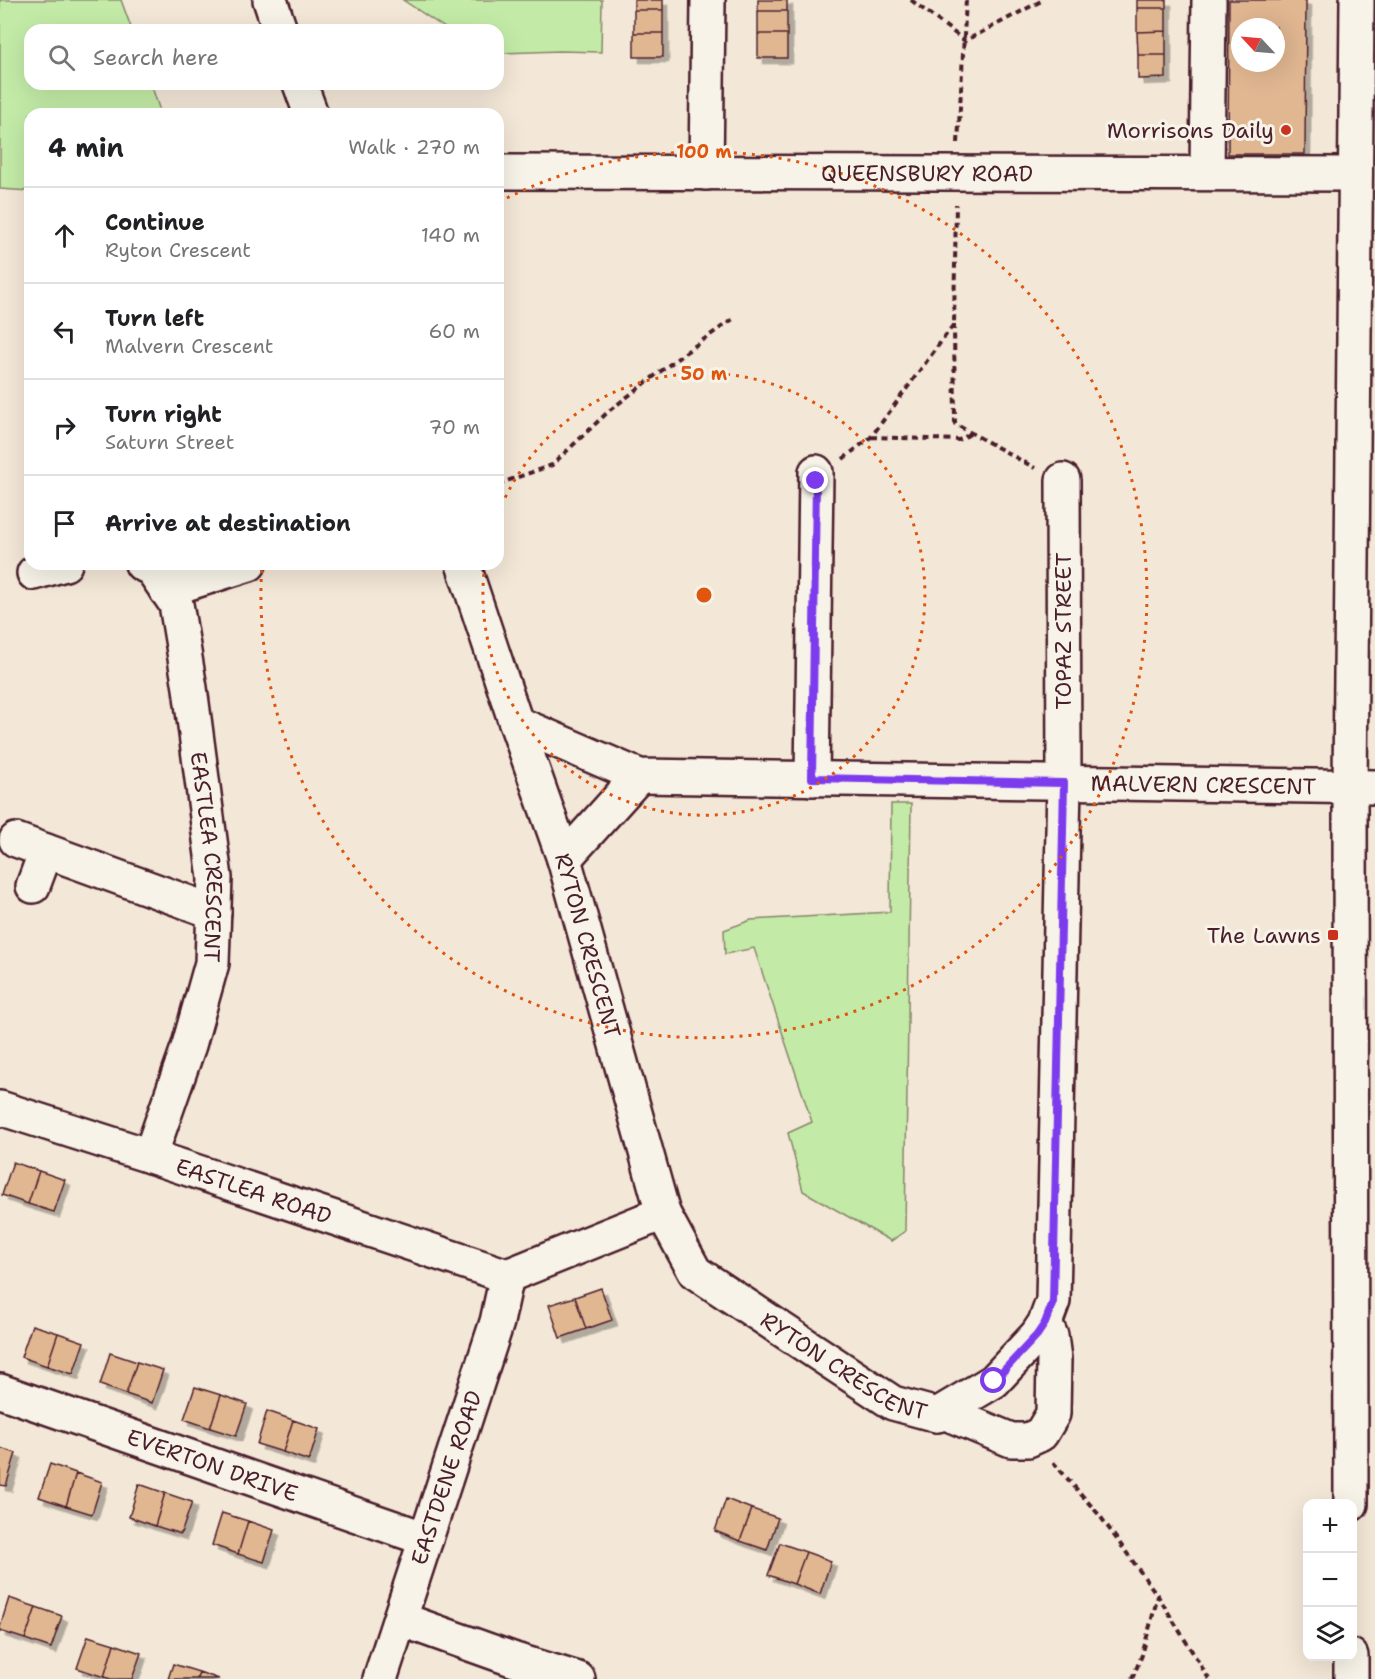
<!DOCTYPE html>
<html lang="en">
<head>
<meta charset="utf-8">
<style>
  body { margin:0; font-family:"Shantell Sans",sans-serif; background:#f2f2f2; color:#202124 }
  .controls { position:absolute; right:18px; bottom:18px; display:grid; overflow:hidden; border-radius:12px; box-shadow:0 6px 24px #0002 }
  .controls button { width:54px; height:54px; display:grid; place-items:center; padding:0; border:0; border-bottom:2px solid #e0e0e0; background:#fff; color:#202124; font:30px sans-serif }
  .compass { position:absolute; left:1231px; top:18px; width:54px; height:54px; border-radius:50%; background:#fff; box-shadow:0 6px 24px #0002; rotate:296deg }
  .stop { position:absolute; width:18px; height:18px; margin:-14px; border:4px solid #7c3aed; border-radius:50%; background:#fff }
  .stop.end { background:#7c3aed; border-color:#fff; box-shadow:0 2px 6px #0008 }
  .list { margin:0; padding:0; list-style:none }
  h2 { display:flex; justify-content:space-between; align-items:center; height:78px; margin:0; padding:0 24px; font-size:26px }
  h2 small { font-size:20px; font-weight:400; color:#757577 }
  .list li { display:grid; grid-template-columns:39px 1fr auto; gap:18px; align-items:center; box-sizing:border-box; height:96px; padding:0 24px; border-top:2px solid #e0e0e0 }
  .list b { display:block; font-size:22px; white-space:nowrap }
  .list p { margin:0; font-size:20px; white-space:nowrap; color:#757577 }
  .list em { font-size:20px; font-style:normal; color:#757577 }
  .icon { flex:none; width:33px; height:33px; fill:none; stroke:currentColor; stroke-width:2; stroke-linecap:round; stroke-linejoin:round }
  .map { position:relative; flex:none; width:1375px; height:1679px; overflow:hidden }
  .search { position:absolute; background:#fff; box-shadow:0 6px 24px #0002; left:24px; top:24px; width:480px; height:66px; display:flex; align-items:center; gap:15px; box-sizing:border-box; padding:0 21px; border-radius:18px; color:#757577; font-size:22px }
  .panel { position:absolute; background:#fff; box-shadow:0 6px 24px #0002; left:24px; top:108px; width:480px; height:462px; border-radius:18px }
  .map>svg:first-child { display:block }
</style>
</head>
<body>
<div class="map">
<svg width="1375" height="1679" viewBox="0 0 1375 1679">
  <defs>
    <filter id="shadow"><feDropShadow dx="5.5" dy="5.5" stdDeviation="0" flood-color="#0004"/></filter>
  </defs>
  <rect width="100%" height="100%" fill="#f3e7d7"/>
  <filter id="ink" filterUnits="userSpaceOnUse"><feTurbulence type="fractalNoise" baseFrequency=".0167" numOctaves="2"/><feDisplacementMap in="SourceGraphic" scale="12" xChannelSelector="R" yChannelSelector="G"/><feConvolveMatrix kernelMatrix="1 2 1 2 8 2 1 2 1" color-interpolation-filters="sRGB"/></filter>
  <g filter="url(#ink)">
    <path fill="#c3eba7" stroke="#868569" stroke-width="1.5" d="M0,0H121L132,30H30V84H151L161,114H30V191L0,189Z
      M403,0H602L601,52L560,51L498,53V30H448Z
      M891,804H911L905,1231L891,1241L803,1191L788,1133L812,1122L754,948L725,954L724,930L751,920L890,912Z"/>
    <path fill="#e1b791" stroke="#4a1f2b" stroke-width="1.5" fill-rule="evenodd" filter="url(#shadow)" d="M634,0H663V10H634Z
      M758,0H787V11H758Z
      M1137,0H1166V8H1137Z
      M1229,0H1306L1305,154H1228ZM1240,27H1276V63H1240Z
      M1137,8H1166V31L1137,32Z
      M634,10H663V33H634Z
      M758,11H787V34H758Z
      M1166,31V55H1138L1137,32Z
      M634,33H663V57H634Z
      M758,34H787V58H758Z
      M1138,55H1166V78L1138,79Z
      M13,1162L39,1171L28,1204L2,1195Z
      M39,1171L65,1180L54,1212L28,1204Z
      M601,1288L612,1320L586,1329L575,1297Z
      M575,1297L586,1329L560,1338L549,1305Z
      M32,1325L58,1333L47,1366L21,1357Z
      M58,1333L84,1342L73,1374L47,1366Z
      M110,1353L137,1362L126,1394L100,1385Z
      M137,1362L163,1370L152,1403L126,1394Z
      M195,1387L221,1395L210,1428L184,1419Z
      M221,1395L247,1404L236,1436L210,1428Z
      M267,1411L293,1420L283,1452L257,1444Z
      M293,1420L319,1429L309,1461L283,1452Z
      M0,1448L16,1453L6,1486L0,1485Z
      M50,1464L76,1473L66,1506L39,1497Z
      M76,1473L102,1482L92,1514L66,1506Z
      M139,1484L165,1493L155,1526L129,1517Z
      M165,1493L192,1502L181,1534L155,1526Z
      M726,1499L752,1509L740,1541L715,1531Z
      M752,1509L778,1518L767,1550L740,1541Z
      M222,1513L248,1521L238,1554L212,1545Z
      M248,1521L274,1530L264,1562L238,1554Z
      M780,1543L806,1552L794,1584L768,1575Z
      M806,1552L831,1561L820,1594L794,1584Z
      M9,1598L36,1607L25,1639L0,1631V1627Z
      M36,1607L62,1616L51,1648L25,1639Z
      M88,1636L114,1644L104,1677L77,1668Z
      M114,1644L141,1653L132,1679H111L104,1677Z
      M173,1664L199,1672L197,1679H168Z
      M199,1672L219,1679H197Z"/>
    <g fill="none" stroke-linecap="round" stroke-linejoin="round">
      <g stroke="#4a1f2b" stroke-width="38">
        <g id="minor">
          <path d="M270,0L280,30"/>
          <path d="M300,84L311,114"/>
          <path id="s1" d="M498,172L1355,174"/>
          <path d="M706,173L708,0"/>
          <path d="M1207,173L1209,0"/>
          <path id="s2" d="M142,564L152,569L176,604L190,688L215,878L212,963L189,1045L150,1156"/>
          <path id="s3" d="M463,564L516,723L639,776L1375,787"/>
          <path d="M34,573L65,564"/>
          <path d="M166,590L249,564"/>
          <path id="s4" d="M516,723L564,859L663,1213L695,1272L893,1403L937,1415L994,1381L1037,1335L1045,1323L1053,1301L1064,783L1063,480"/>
          <path d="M812,779L816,472"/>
          <path d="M16,840L214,912"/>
          <path d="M564,859L639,776"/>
          <path d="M33,886L46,851"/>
          <path id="s5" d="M0,1108L150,1156L507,1276"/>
          <path d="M507,1276L663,1213"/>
          <path id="s6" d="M0,1391L426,1539"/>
          <path d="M937,1415L946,1413L1011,1440H1028L1041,1434L1053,1414L1054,1359L1051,1336L1045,1323"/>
          <path d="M400,1619L515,1660L578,1679"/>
          <path id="s7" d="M380,1679L497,1322L507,1276"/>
        </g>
      </g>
      <g stroke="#4a1f2b" stroke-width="38">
        <path id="tertiary" d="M1351,1504L1350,787L1357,0
          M1351,1656V1679"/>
      </g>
      <path stroke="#4a1f2b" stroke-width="4" stroke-dasharray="6 4.5" stroke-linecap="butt" d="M911,0L965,41L1043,0
        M958,143L966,0
        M954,324L955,424L1035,468
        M871,437L959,440L972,433
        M843,459L871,437L954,324L956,204
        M498,484L552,465L610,410L686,352L733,319
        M1053,1462L1100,1516L1158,1596L1209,1679
        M1132,1679L1142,1655L1158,1596"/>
      <use href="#minor" stroke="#f7f3e8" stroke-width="33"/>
      <use href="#tertiary" stroke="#f7f3e8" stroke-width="33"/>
    </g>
  </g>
  <g fill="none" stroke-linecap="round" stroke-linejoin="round" filter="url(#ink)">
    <path stroke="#7c3aed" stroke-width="8" d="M816,481L812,778L1064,783L1053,1302L1045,1323L1037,1335L994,1381"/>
  </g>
  <g fill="none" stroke="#e0560e" stroke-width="3" stroke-dasharray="3 6">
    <path d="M498 514A221 221 0 1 1 485 564"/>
    <path d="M499 202A443 443 0 1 1 262 564"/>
  </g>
  <g fill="#c8321e" stroke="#f7f3e8" stroke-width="2">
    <circle cx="1286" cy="130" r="6"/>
    <rect x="1327" y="929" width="12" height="12" rx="3"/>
  </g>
  <g text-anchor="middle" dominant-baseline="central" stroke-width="6" stroke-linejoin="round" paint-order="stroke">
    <g font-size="22" fill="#4a1f2b" stroke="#f7f3e8" text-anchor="end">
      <text x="1274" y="130">Morrisons Daily</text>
      <text x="1321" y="935">The Lawns</text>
    </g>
    <g font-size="22" fill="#4a1f2b" stroke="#f7f3e8">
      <text stroke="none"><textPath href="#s1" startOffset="429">QUEENSBURY ROAD</textPath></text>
      <text transform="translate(1063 631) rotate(-90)">TOPAZ STREET</text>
      <text stroke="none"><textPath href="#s3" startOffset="866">MALVERN CRESCENT</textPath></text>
      <text stroke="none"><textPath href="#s2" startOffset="309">EASTLEA CRESCENT</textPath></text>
      <text stroke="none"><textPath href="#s4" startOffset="234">RYTON CRESCENT</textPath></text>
      <text stroke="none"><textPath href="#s5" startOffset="267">EASTLEA ROAD</textPath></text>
      <text stroke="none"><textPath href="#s4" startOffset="756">RYTON CRESCENT</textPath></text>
      <text stroke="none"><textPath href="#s6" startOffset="225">EVERTON DRIVE</textPath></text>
      <text stroke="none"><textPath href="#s7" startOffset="212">EASTDENE ROAD</textPath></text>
    </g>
  </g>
  <circle cx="704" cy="595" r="9" fill="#e0560e" stroke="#f7f3e8" stroke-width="3"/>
  <g font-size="18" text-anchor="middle" font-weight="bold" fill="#e0560e" stroke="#f7f3e8" stroke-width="6" stroke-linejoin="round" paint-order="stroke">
    <text x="704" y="158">100 m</text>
    <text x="704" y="380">50 m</text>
  </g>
</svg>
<div class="controls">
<button>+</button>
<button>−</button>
<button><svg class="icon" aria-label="layers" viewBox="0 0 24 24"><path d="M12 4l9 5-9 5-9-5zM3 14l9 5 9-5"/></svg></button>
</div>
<svg class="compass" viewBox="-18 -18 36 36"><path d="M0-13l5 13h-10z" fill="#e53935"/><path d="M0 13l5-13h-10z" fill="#757577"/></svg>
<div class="stop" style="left:994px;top:1381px"></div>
<div class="stop end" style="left:816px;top:481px"></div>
<div class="search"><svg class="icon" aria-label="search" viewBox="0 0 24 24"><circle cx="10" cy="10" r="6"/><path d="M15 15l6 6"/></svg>Search here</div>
<section class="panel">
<h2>4 min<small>Walk · 270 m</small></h2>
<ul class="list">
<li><svg class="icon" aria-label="ahead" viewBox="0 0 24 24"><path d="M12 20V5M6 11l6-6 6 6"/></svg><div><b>Continue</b><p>Ryton Crescent</p></div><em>140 m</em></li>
<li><svg class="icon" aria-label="left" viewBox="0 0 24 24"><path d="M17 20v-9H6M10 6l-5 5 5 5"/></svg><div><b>Turn left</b><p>Malvern Crescent</p></div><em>60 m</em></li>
<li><svg class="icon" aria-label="right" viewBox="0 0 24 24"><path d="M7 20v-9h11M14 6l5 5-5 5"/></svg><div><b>Turn right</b><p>Saturn Street</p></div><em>70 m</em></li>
<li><svg class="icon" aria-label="arrive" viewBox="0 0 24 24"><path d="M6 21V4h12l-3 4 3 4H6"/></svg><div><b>Arrive at destination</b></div></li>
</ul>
</section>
</div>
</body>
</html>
